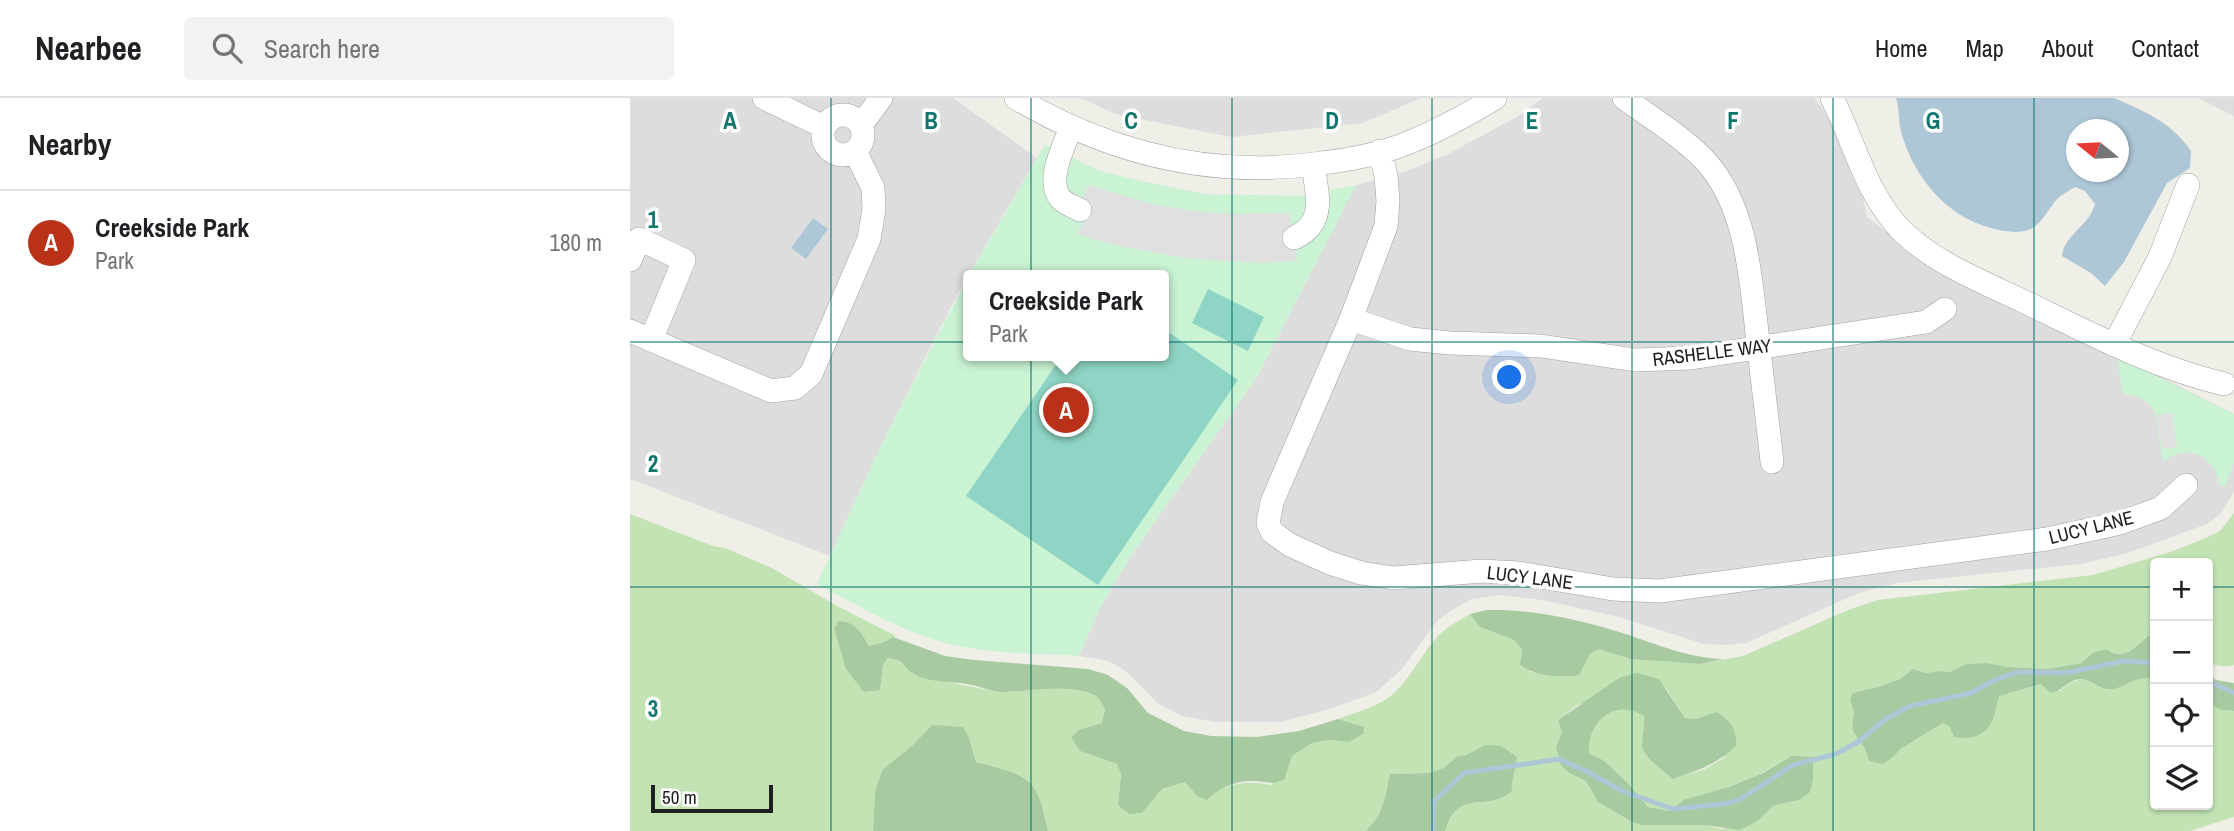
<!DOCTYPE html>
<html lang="en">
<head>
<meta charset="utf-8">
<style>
  body { margin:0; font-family:"Archivo Narrow",sans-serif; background:#f2f2f2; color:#202124 }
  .controls { position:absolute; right:21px; bottom:21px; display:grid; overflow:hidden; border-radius:7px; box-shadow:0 2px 5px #0004 }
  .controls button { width:63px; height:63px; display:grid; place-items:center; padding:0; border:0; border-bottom:2px solid #e0e0e0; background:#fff; color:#202124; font:35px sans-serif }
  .compass { position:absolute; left:1436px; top:21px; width:63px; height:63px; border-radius:50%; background:#fff; box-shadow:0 2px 5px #0004; rotate:288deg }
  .scale { position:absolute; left:21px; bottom:18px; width:122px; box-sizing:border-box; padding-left:7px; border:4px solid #202020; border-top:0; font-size:19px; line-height:24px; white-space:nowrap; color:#202020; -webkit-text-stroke:5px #fff; paint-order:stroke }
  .you { position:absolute; left:880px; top:280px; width:24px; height:24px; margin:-18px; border:5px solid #fff; border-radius:50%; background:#1a73e8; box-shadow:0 0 0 10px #1a73e833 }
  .badge { display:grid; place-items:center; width:46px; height:46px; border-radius:50%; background:#b83118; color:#fff; font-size:23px; font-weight:700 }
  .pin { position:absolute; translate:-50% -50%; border:4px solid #fff; box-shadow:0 2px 7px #0006 }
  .popup { position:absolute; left:333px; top:172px; width:206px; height:91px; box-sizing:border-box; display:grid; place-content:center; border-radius:7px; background:#fff; filter:drop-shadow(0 2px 5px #0005); font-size:23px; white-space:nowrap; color:#757577 }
  .popup b { font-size:26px; color:#202124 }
  .popup::after { content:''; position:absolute; left:50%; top:100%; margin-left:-14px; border:14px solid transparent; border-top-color:#fff }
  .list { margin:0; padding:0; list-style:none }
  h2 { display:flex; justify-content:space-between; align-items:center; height:91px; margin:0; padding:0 28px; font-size:30px }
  h2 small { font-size:23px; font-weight:400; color:#757577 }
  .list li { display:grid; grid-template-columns:46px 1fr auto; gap:21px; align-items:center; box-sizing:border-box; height:105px; padding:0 28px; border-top:2px solid #e0e0e0 }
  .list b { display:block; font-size:26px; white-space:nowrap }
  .list p { margin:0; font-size:23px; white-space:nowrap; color:#757577 }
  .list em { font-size:23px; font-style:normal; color:#757577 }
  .icon { flex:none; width:38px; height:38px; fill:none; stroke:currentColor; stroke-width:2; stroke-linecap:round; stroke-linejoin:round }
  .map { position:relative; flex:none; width:1604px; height:733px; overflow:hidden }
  header { display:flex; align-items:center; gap:42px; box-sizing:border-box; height:98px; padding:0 35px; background:#fff; border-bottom:2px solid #e0e0e0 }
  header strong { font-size:33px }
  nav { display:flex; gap:38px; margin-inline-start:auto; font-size:24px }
  .search { width:490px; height:63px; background:#f2f2f2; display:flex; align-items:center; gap:18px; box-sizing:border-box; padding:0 24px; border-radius:7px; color:#757577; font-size:26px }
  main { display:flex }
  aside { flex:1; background:#fff }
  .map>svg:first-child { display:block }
</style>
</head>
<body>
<header>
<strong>Nearbee</strong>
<div class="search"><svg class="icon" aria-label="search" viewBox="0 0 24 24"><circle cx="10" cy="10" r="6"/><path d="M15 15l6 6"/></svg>Search here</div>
<nav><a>Home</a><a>Map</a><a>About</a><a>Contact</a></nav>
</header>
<main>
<aside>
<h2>Nearby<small></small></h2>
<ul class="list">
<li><span class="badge">A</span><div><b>Creekside Park</b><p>Park</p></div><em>180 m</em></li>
</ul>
</aside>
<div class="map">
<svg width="1604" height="733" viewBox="0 0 1604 733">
  <rect width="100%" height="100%" fill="#efeee7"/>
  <path fill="#dedddd" d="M0,0H323L407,60L328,195L252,345L200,458L0,381Z
    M451,0H791L733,25L601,39L485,16Z
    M913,0H1184L1199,19L1229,81L1237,119L1280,151L1604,316V394L1590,416L1577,426L1498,455L1451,466L1266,485L1229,495L1116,545L1096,547L1074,546L989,519L912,502L871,497L842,501L820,513L806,524L772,571L746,594L700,611L650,624H586L552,618L527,605L499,576L489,569L478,563L449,558L471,508L500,459L627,279L726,87L774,74L816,57L885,20Z
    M1569,0H1604V18L1576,4Z"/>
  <path fill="#c3e3b4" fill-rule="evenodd" d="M1604,415V567C1595,570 1586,568 1578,564V465H1525V533C1509,542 1495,567 1477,551L1464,554L1451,565L1417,571L1378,569L1357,565L1336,566L1320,574L1309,573L1298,575L1283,571L1270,581L1248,589L1222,595L1220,602L1224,614L1222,628L1224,635L1235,651L1239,663L1263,659L1272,650L1313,625L1320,629L1364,619L1368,598L1412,586L1430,593C1459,568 1458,593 1482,590C1501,589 1502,577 1525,581V707H1578V599L1596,613H1604V719L1560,733H815C830,688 856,716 882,693L855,647L836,657L828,658L813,670L799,675L760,676C754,701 755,713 736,733H418L414,712L369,670L346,664L339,640L302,627L284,646L252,672L245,694L243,733H0V416L83,448L95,450L142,470L207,508L266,538L254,544L239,548C231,534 226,524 209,523L204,530L212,554L250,592L253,567L257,560C279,564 271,569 284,576C289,579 368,594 374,594C398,593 445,585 466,598C470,601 473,607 475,611L472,625L451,631L450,653L487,666L491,675L488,707L512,715L532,691L555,684L567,698C596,690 609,680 641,687L656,672L662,658L682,645L699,642L719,643L733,629L708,621C726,614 748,609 763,596C782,579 791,556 808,538C817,529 828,523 840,516L850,529L884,542L892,551L891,557L900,574L935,579L960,556L969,551L1000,561L1070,566L1113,558L1218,512L1248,502L1463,477L1543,453L1576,440L1590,433ZM1036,590L1055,620L1066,621L1086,614L1095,659L1075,671L1043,681C1034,672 1012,660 1012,647C1012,637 1015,629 1014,618C985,599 957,624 959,655L973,662L997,684L1018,709L1039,713C1057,699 1065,700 1085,693C1107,686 1128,678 1148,666L1169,702L1143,708L1129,722L1093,731L1075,727H1012L1002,724L968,704L956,683L939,675L926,649L932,634L928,622L946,608L955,604Z"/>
  <path fill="#a7caa1" d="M857,512C901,511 947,521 989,534C1024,545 1057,560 1093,561L1070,566L1000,561L969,551L960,556L949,577C929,580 907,579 890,567L892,551L884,542L850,529L840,516Z
    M209,523C226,524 231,534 239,548L254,544L263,539L315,558L344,562L458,571L478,577L497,590L518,615L554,633L581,638L627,639L669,633L708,621L734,629L733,636L719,644L699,642L682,645L662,658L654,682C640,687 639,684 625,683C607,682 589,689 577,702L567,698L555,684L532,691L512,715L499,716L488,707L491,676L487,666L450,653L441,639L451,631L472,625L475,611C473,607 470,601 466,598C445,585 398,593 374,594C363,594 349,588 337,586C321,583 299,585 284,576C270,568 279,564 258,560L253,567L250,592L234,594L216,571L204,530Z
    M1525,533V581C1501,577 1494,593 1477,591C1465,589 1458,578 1445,582C1435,586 1432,593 1420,595L1411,586L1369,598C1366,606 1366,614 1363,621C1356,639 1340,642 1324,639L1320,629L1313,625L1272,650L1263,659L1253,666L1239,663L1235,651L1224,635L1222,628L1224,614L1220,602L1222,595L1248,589L1270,581L1283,571L1297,575L1309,573L1320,574L1336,566L1357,565L1378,569L1417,571L1451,565L1464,554L1477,551C1495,567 1510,542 1525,533Z
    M1007,575L1029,581L1055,620L1066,621L1086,614C1101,622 1107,632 1106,648C1087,666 1067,673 1043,681C1033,672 1012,659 1012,647C1012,637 1015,629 1014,618C985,599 957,624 959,655L973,662L997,684L1018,709L1039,713L1054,702L1101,688L1133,675L1162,658L1183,659V682L1180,694L1169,702L1143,708L1129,722L1110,732L1075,727H1012L1002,724L968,704L956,683L939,675L931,667L926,649L932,634L928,622L989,580Z
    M1578,577L1586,582L1604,585V613C1577,613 1578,598 1578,577Z
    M302,627L333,629L339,640L346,664C397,677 408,679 418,733H243L245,694L252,672L284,646Z
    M855,647L871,648L887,659C886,672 881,680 882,693C856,716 830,688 815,733H736C755,713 754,701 760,676L799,675L813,670L828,658L836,657Z"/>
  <path fill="#caf3d4" d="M415,47L470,73L520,85L576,96L670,98L726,87L627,279L500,459L471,508L449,558C401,555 344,556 299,540C260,527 224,505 187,486L252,345L338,179V258H534V177H339Z
    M1487,259L1604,316V365L1595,388H1590C1586,360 1557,343 1534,364C1524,335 1537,299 1493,296Z"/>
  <path fill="#8fd5c5" d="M578,191L634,219L618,253L562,225Z
    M534,231L608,282L468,487L336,398L432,258H534Z"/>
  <path fill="#e0e0e0" d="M458,87L522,106L571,114L606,116L660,115L663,144L666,147L667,163L631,165L554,160L491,148L459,140L448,136L453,123V100Z
    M1542,315L1547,349L1532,351L1527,317Z"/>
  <path fill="#adc7d7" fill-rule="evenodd" d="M1266,0H1484C1516,14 1541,24 1561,53L1560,70L1537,85L1494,164L1475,188L1461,175L1432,158C1434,137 1460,127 1465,106L1455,93L1445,89C1439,93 1432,96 1427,101C1418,111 1412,127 1398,132C1386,136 1373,133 1361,130C1316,118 1285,80 1272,37C1268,25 1270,12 1266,0ZM1447,32H1489V74H1447Z
    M183,120L198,131L176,161L161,150Z"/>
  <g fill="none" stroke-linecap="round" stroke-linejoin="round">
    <path stroke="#adc7d7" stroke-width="5" d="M1578,583L1604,595
      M803,733L804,703L834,675L929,661L958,674L992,693L1043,711L1093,706L1109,702L1163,667L1206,656L1228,644L1257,620L1280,608L1341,595L1363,583L1387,574L1436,575L1494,563L1525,565"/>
    <g stroke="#a1a1a1" stroke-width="24">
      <path id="minor" d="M134,0L194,29
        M386,0C481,56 583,81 692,65C718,62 745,57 770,48C804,35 834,19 865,0
        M994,0C1020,19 1059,43 1079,67C1120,116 1121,191 1129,251C1133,289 1138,326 1142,364
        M1202,0C1225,45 1236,98 1274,135C1307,166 1353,184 1393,203C1459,235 1523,269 1594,286
        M193 37a20 20 0 1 1 40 0a20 20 0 1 1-40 0Z
        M231,27L251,0
        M441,29C434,49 416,81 430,100C435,106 443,108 450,112
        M750,53L756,78L758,103L756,128L721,221L642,404L638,425L642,434L649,439L660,447L700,465L731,475L764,480L852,473L888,475L983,491L1030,493L1417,441L1490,425L1531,410L1556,387
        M664,140C697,125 687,96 683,67
        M0,162L9,141L54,162L21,242
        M721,221L780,241L820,245L911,248L1005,262L1061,260L1296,224L1315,211
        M0,233L141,293L165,290L181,276L239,141L244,111L243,90L225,53
        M1484,247L1530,159L1558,87"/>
    </g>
    <use href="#minor" stroke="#fff" stroke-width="23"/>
  </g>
  <path fill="none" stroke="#0f766e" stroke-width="2" stroke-opacity="0.55" d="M201,0V733M401,0V733M602,0V733M802,0V733M1002,0V733M1203,0V733M1404,0V733M0,244H1604M0,489H1525M1578,489H1604"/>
  <g text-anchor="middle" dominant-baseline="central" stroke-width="7" stroke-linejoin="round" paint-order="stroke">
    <g font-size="19" fill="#202020" stroke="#fff">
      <text transform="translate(1082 254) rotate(-7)">RASHELLE WAY</text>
      <text transform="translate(1461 429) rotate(-14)">LUCY LANE</text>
      <text transform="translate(900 479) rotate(7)">LUCY LANE</text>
    </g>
  </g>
  <g font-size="23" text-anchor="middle" font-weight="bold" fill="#0f766e" stroke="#fff" stroke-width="7" stroke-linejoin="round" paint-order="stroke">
    <text x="100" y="31">A</text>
    <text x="301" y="31">B</text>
    <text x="501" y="31">C</text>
    <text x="702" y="31">D</text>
    <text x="902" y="31">E</text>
    <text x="1103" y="31">F</text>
    <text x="1303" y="31">G</text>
    <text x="23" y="130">1</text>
    <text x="23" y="374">2</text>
    <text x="23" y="619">3</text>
  </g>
</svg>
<div class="controls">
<button>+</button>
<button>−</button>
<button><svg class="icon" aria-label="locate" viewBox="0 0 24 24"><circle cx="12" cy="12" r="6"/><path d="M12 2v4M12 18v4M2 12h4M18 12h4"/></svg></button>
<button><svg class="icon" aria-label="layers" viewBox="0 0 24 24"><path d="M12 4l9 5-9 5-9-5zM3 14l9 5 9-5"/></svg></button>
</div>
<svg class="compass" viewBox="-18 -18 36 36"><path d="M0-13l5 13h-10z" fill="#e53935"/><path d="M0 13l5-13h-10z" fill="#757577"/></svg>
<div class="scale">50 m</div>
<div class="you"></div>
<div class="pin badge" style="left:436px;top:312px">A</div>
<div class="popup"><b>Creekside Park</b>Park</div>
</div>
</main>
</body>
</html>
